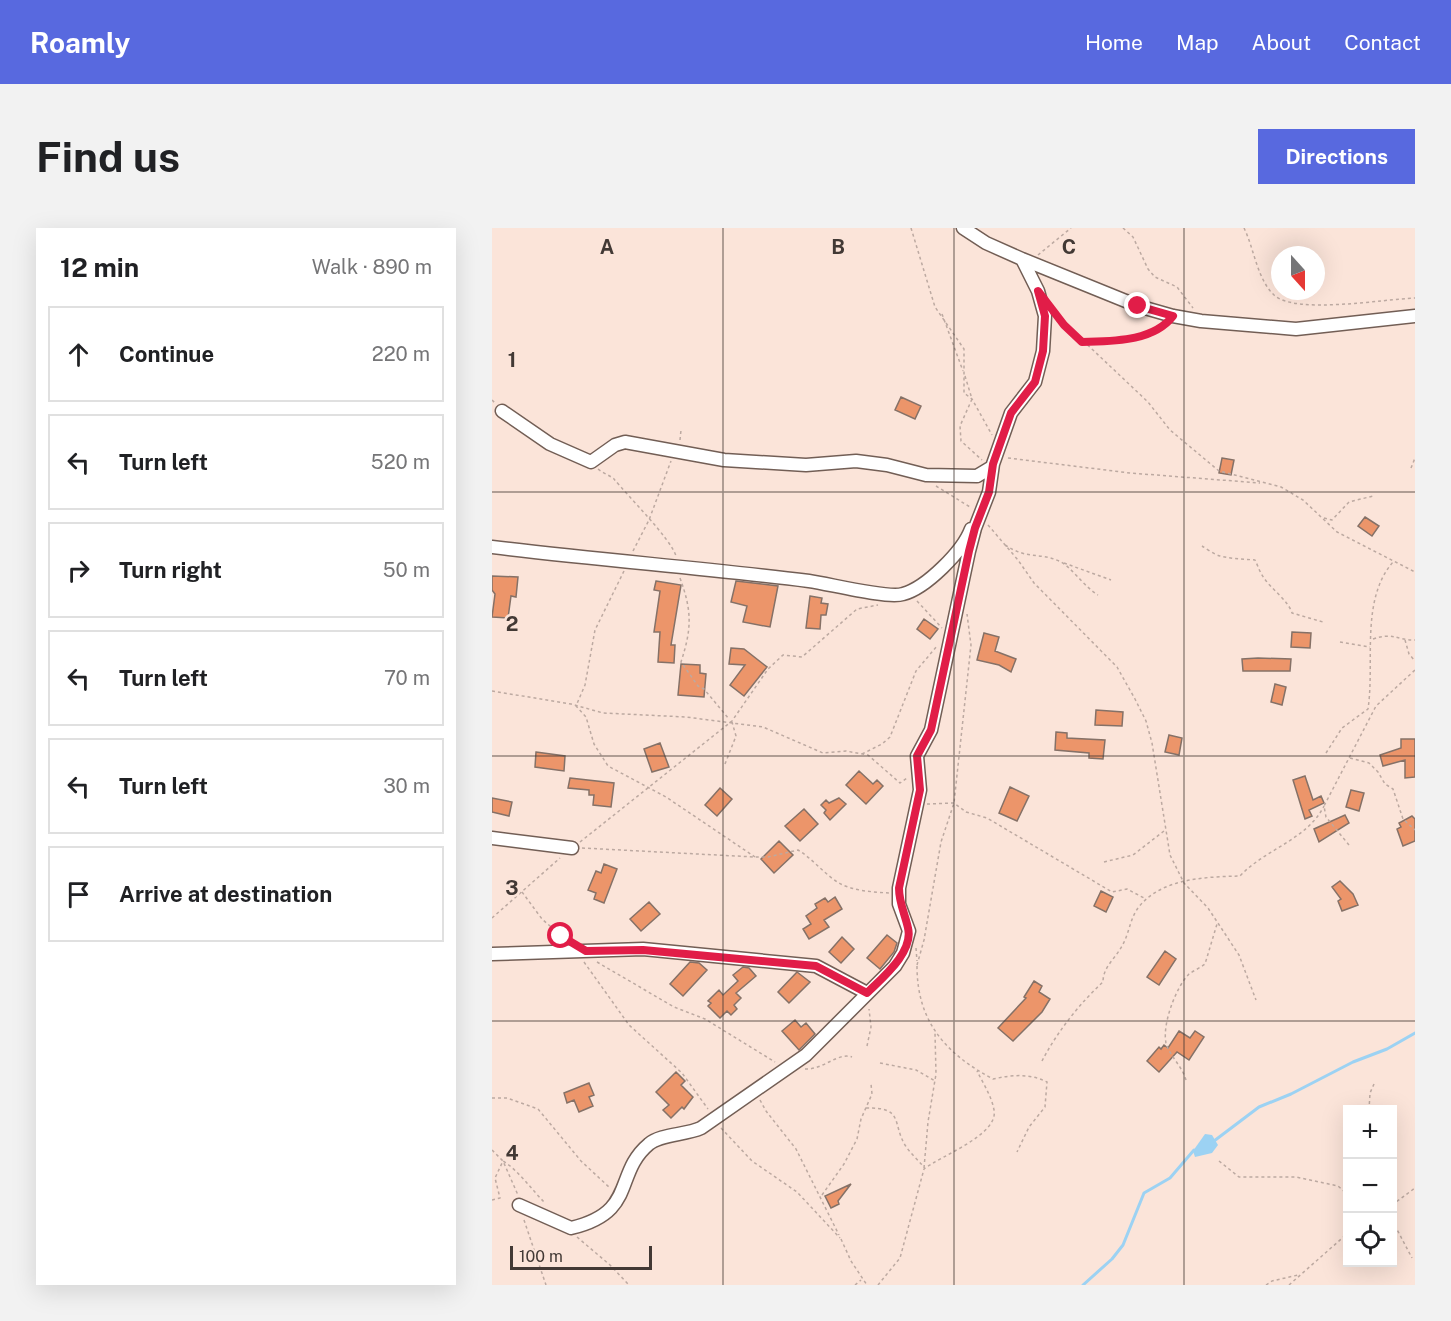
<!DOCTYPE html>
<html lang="en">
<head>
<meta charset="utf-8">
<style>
  body { margin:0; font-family:"Public Sans",sans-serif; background:#f2f2f2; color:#202124 }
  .controls { position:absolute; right:18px; bottom:18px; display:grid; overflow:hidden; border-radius:0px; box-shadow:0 6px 24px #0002 }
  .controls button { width:54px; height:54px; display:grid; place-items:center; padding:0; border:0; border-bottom:2px solid #e0e0e0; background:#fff; color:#202124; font:30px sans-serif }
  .compass { position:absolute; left:779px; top:18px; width:54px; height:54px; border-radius:50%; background:#fff; box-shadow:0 6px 24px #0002; rotate:159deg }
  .scale { position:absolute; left:18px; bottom:15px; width:142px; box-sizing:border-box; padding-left:6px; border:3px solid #423935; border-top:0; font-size:16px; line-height:21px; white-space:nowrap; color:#423935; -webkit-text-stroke:4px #fbe4d9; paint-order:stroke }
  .stop { position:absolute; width:18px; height:18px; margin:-14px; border:4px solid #e11d48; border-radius:50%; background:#fff }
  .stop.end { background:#e11d48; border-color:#fff; box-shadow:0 2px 6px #0008 }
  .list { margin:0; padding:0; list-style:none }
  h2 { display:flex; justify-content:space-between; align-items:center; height:78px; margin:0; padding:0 24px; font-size:26px }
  h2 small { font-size:20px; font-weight:400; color:#757577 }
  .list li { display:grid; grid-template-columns:39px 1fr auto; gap:18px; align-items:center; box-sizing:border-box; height:96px; margin:0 12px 12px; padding:0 12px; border:2px solid #e0e0e0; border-radius:0px }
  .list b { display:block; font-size:22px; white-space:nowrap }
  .list em { font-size:20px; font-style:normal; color:#757577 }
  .icon { flex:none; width:33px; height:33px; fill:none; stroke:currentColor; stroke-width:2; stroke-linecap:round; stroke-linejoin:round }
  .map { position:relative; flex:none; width:923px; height:1057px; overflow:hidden; border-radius:0px }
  header { display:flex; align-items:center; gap:36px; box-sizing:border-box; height:84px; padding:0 30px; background:#5869df; color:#fff }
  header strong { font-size:28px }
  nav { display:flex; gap:33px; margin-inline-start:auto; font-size:21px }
  .intro { display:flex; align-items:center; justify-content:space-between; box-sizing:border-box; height:144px; padding:0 36px }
  h1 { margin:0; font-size:42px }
  .button { padding:15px 27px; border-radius:0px; background:#5869df; color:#fff; font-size:21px; font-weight:700 }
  main { display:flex; gap:36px; padding:0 36px }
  aside { flex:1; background:#fff; border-radius:0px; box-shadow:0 6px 24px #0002 }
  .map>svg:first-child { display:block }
</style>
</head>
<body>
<header>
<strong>Roamly</strong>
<nav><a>Home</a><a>Map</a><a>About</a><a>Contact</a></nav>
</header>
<div class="intro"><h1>Find us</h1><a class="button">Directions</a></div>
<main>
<aside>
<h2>12 min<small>Walk · 890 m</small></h2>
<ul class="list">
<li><svg class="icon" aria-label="ahead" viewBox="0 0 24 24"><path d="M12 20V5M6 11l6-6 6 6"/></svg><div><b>Continue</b></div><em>220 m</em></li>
<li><svg class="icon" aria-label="left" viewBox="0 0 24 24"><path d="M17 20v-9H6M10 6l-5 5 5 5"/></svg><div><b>Turn left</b></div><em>520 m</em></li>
<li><svg class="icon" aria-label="right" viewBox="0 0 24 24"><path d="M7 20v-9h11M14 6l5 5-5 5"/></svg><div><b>Turn right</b></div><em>50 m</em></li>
<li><svg class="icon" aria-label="left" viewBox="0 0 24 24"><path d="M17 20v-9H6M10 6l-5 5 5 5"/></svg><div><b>Turn left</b></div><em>70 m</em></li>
<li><svg class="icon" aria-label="left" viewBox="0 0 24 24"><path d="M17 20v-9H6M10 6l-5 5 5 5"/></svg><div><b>Turn left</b></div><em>30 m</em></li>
<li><svg class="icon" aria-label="arrive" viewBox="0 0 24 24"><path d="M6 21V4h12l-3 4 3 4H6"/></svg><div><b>Arrive at destination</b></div></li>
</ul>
</aside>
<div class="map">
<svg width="923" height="1057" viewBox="0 0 923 1057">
  <rect width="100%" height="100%" fill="#fbe4d9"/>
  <path fill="#9cd2f3" d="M713,906L720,907L726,917L720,925L703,929L701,923Z"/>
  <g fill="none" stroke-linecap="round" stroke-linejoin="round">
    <path stroke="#9cd2f3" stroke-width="3" d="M722,913L767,879L799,866L861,834L895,821L923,805
      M591,1057L620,1031L631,1017L652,965L678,950L702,922"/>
  </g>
  <path fill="#ec956a" stroke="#857167" stroke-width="1.5" d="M409,169L429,178L423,191L403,182Z
    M730,230L742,232L739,247L727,245Z
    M873,289L887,298L880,308L866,298Z
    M0,348L26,349L24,369L19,368L16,390L0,389L3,366L0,362Z
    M164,353L189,357L179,417H183L182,435L166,434L168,404H162L168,363L162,362Z
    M244,353L286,358L278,399L251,394L255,378L239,374Z
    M318,368L330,370L329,375L336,376L334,387H329L328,401L314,400Z
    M432,391L446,401L438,411L425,401Z
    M800,404L819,405L818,420L799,419Z
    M492,405L507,409L503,423L524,431L519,444L507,437L485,432Z
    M239,420L252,421L275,439L252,468L238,457L253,437L237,436Z
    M766,430L799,431L798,443H751L750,431Z
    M189,436L208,437V445L214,446L212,469L186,467Z
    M783,456L794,459L790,477L779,474Z
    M604,482L631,484L630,498L603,497Z
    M564,504L575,505V510L613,512L611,531L597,530V525L563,522Z
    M677,507L690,510L687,527L673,524Z
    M909,511H923V549L913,550V532L891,538L888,527L909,520Z
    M168,515L177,539L160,544L152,521Z
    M44,524L73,528L72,543L43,539Z
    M367,543L381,556L385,552L391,558L374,576L354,557Z
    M813,548L821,572L829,568L832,575L817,582L820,588L813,591L801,552Z
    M78,550L122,555L119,579L101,577L102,567H97V562L76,560Z
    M518,559L537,568L525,593L507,585Z
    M228,560L240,571L225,588L213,577Z
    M859,562L872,565L867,583L854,579Z
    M0,570L20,574L17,588L0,584Z
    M347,570L354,576L338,592L332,585L334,582L329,577L334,572L337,575Z
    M312,581L326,596L308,613L293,598Z
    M853,587L857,595L827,614L822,601Z
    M920,588L923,591V613L911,618L905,601L909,599L907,595Z
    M287,613L301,627L282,645L269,631Z
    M112,636L125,641L112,675L102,671L104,665L96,662L104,643L109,645Z
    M848,653L861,666L866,677L850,683L846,673L849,671L840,659Z
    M609,663L621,669L614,684L602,678Z
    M343,669L350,681L332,692L337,699L317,711L311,701L319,696L314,688L325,680L323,676L333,670L336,674Z
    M157,674L168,686L149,703L138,691Z
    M395,707L405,715L402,724L388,741L375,730Z
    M350,709L362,721L349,735L337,724Z
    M673,723L684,731L667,757L655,749Z
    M198,734L207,735L215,742L191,768L178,756Z
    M251,739L257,740L264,748L244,765L249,770L242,777L245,781L239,787L235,783L228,790L216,778L219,775L216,773L227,762L231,767L246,753L241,747Z
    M305,744L318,754L297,775L286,764Z
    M542,753L550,758L547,764L558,771L550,784L521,813L506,800L534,770L532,769Z
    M303,792L309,799L314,795L323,806L307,822L290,803Z
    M687,803L698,810L703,803L712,809L697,832L685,824L667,844L655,833L667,819L669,821L672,817L676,820Z
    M184,844L193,853L189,857L201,869L192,881L190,879L179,890L171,882L177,877L164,864Z
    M97,855L102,867L97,869L101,878L87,884L82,872L75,875L72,865Z
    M359,956L346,973L347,976L339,980L333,968Z"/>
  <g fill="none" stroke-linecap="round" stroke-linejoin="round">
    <g stroke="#725e55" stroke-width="15">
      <path id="street" d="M471,0L494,15L530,31L646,78L681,88L709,93L804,101L923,88
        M10,183L58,216L99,234L123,217L133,214L232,232L314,237L364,233L395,237L434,247L485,248L500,239
        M0,319C106,332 212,340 317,353C338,356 396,371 411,366C434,360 471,323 479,301
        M0,610L80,620
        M0,726L151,721L324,738L375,765
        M27,977L79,1000C146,984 121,946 157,916C168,906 194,907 209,900L314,827L403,738L411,725L417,703L407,676V660L428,562L425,528L439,502L477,323L483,300L497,264L501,236L519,185L543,154L551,123L553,88L546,63L530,31"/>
    </g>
    <path stroke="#bca9a1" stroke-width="1.5" stroke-dasharray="3 3" stroke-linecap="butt" d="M419,0L443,79L472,121V165L480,171L500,207
      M631,0L641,9L656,41L663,49L685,59L701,80
      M752,0C762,20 765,51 782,67C803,87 892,71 923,70
      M546,27L579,0
      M450,86L471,143
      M565,88L656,174L678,202L727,243L789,259L811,272L845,304L923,344
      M590,114C617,113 650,112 673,98
      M473,148L480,171L468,198L469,213L490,232
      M0,172L4,176
      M188,212L189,202
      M516,230L638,245L768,255
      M919,240L923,230
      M106,241C111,245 117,247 122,251C135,267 179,311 184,328
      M444,258L478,279
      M832,290L840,292L857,274L881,268
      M496,297L526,332L542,355L625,439L643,471L654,493L660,515L678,627L692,655L716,680L747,727L764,772
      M513,317C536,332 547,324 567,333C579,338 591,358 606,367
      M710,318C715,321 723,327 728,328C740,331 751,331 763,332C766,338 768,345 772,350C780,362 796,372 800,385L831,394
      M141,323L157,292L179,233
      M572,335L619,352
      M132,343L103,402L93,457L84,478L94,489L102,516L116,538L174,569L263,629
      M188,350C200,383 200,400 189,434L206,458L212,461L237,491
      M425,373L450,400
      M881,411C902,404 904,412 923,412
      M913,412L917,426L923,433
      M848,414L878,419
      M0,463L79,476L111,485L194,489L271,499L331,525L354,523L376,527L408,555L415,550
      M834,525L850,500L876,481C883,434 868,372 901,334
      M370,526L390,516L398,509L424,443L445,418
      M858,530L877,535L886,544L893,556L901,561L911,591L923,602
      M233,536L244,508L240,494
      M435,576L462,575L474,584L495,590L620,664L635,661L652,670
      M88,614L240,493L276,441L291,427L310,429L365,381L386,377
      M857,617L834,589L832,578L884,478L923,442
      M90,620L263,629H276L306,622C321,631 332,646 347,655C361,663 381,664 397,665
      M612,634L641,627L672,603
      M30,664L50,691L75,713
      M0,690L68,630
      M424,720L425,733
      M92,734L137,797L190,845L216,881
      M105,734L182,779L213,791L283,834
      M425,737L432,712L449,614L462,575L479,417L475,386
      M425,738C425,794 454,826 501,851C520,847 537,845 555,854L553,879L537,899L525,924
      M375,818L379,799L377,781
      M550,833C565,804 588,775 611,754C611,739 623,731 630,718C637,706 638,691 646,680C669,650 713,649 748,648C773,621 815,612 832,578
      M388,835L424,842L443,853
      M313,841C331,842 346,824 360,829
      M694,852C690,838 677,827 674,815C670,796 684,759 697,746C701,743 708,740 713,736L725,696
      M0,870H15L46,881L89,933L118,960
      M268,872L274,883L304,921L347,1007
      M374,880C412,879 400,895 413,917C418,925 426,932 432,939
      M877,882L878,865L882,856
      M229,900L260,933L305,964L348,1010
      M0,922L11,933L26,967
      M727,933L747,949H804L846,958L856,967
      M432,940L436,894L444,846L443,805
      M330,967L352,936L365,911L369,891L380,866L379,856
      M0,972L8,970L3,950L11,933C26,942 40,962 53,975
      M900,977L923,960
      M32,992L54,1057
      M900,992L920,1030
      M85,1009L118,1037L137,1057
      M349,1011L359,1033L375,1057
      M363,1057L369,1052
      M386,1057L408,1030L432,941C448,928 507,907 502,882C500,869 491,855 485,843
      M774,1057L780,1053L806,1047
      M797,1057L856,1005"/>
    <use href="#street" stroke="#fff" stroke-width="12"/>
  </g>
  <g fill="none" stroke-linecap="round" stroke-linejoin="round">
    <path stroke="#e11d48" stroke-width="8" d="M69,708L94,723L151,722L324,738L375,765C390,750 422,724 416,700C413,686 407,675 407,660L428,562L425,528L439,502L477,323L483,300L497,264L501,236L519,185L543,154L551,123L553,88L546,63L572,97L590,114C620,113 661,114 681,88L646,78"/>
  </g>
  <path fill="none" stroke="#423935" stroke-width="1.5" stroke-opacity="0.55" d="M231,0V1057M462,0V1057M692,0V1057M0,264H923M0,528H923M0,793H923"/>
  <g font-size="20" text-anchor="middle" font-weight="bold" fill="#423935" stroke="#fbe4d9" stroke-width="5" stroke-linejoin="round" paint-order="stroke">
    <text x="115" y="26">A</text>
    <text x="346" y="26">B</text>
    <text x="577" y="26">C</text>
    <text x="20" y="139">1</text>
    <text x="20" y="403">2</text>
    <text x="20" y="667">3</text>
    <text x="20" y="932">4</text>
  </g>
</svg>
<div class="controls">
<button>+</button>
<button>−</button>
<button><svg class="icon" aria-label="locate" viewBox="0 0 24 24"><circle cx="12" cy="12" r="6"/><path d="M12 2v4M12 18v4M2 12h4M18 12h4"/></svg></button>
</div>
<svg class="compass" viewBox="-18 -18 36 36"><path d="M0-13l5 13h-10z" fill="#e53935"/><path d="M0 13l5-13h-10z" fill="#757577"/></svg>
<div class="scale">100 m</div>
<div class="stop" style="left:69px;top:708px"></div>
<div class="stop end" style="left:646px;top:78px"></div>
</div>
</main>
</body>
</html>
